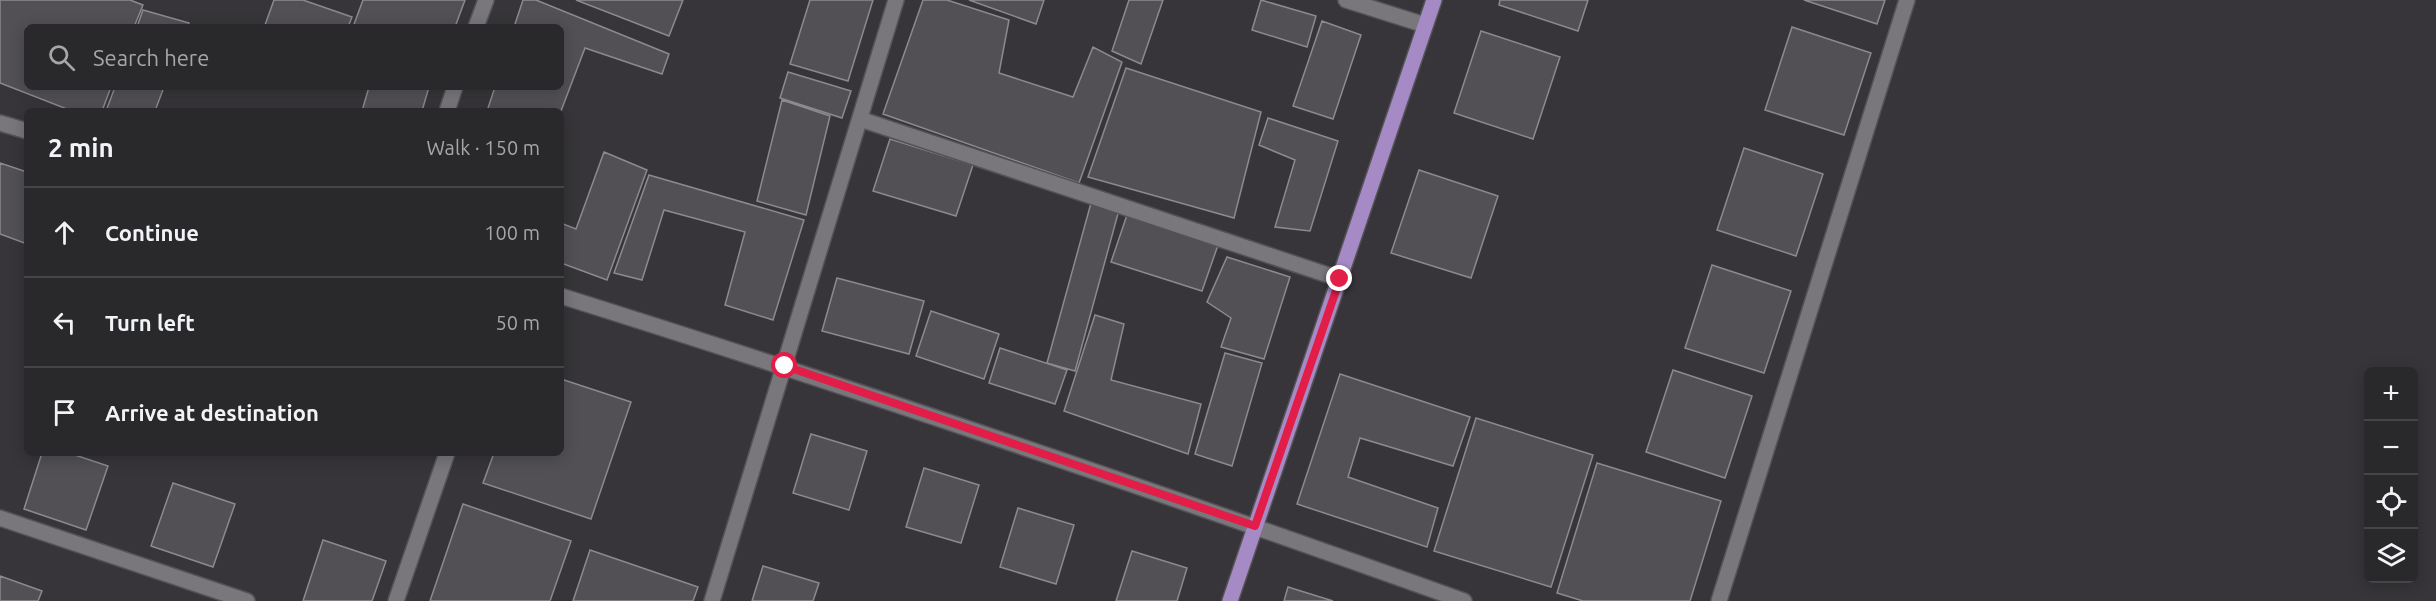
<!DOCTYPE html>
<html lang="en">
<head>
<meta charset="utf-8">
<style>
  body { margin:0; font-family:Ubuntu,sans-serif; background:#313033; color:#f1f3f6 }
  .controls { position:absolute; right:18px; bottom:18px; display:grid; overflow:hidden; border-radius:9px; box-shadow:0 3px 15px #0003 }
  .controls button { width:54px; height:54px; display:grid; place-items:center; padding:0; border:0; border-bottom:2px solid #454447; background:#29282b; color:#f1f3f6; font:30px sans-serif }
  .stop { position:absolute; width:18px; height:18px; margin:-14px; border:4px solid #e11d48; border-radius:50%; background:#fff }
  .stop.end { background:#e11d48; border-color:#fff; box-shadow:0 2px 6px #0008 }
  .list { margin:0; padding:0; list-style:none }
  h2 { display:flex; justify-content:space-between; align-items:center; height:78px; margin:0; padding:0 24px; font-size:26px }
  h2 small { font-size:20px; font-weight:400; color:#a5a6a9 }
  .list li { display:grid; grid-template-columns:39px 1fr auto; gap:18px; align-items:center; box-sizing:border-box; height:90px; padding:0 24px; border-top:2px solid #454447 }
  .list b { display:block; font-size:22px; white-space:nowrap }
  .list em { font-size:20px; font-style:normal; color:#a5a6a9 }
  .icon { flex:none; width:33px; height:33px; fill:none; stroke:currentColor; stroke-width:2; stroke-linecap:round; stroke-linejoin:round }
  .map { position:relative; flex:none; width:2436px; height:601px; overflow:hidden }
  .search { position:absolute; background:#29282b; box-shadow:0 3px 15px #0003; left:24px; top:24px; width:540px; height:66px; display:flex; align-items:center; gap:15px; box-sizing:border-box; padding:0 21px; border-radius:9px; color:#a5a6a9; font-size:22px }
  .panel { position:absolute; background:#29282b; box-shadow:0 3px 15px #0003; left:24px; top:108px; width:540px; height:348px; border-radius:9px }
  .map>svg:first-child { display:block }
</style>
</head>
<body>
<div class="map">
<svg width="2436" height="601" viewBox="0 0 2436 601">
  <rect width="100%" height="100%" fill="#373539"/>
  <path fill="#525055" stroke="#8c8a8f" stroke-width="1.5" d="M0,0H130L143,5L134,27H27V87H111L102,111H72L0,83Z
    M274,0H303L352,17L348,27H272L265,25Z
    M363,0H465L455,27H353Z
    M523,0H536L669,54L662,74L585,48L561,111H495L488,108L495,87H561V27H514Z
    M576,0H683L669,36Z
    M810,0H873L848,81L790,64Z
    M923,0H947L1009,20L999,73L1073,97L1093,47L1122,62L1079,183L883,114Z
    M969,0H1044L1036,24Z
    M1129,0H1163L1141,64L1112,51Z
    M1261,0L1316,16L1307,47L1252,30Z
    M1500,0H1588L1578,31L1499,5Z
    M1804,0H1885L1877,24Z
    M143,10L189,23L187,27H137Z
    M1322,21L1361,35L1333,119L1293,106Z
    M1792,27L1871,53L1844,135L1765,110Z
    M1481,31L1560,57L1533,139L1454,113Z
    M1126,68L1261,112L1234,218L1088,177Z
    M788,72L851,91L842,118L780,98Z
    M115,87H164L155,111H106Z
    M369,87H429L422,111H362Z
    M782,100L830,116L806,215L757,201Z
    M1268,118L1338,141L1310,231L1275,227L1295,160L1259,145Z
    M890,139L973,165L956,216L873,191Z
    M1744,148L1823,174L1796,256L1717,230Z
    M604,152L647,170L607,280L561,263V223L576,229Z
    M0,163L27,172V244L0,234Z
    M1419,170L1498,196L1471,278L1391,253Z
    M649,175L804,220L773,320L725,305L745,232L664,210L642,280L614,273Z
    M1091,203L1119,210L1075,371L1047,363Z
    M1127,215L1218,245L1202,291L1111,262Z
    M1227,257L1290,277L1264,359L1221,347L1231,318L1207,302Z
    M1712,265L1791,291L1764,373L1685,348Z
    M837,278L924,301L909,354L822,331Z
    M931,311L999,334L984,379L916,356Z
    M1095,315L1124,324L1111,380L1201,404L1188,454L1064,411Z
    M1000,348L1067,370L1055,404L989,383Z
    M1225,353L1262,363L1232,466L1195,454Z
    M1673,370L1752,396L1725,478L1646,452Z
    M1340,374L1470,417L1453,466L1360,438L1348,477L1438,508L1427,547L1297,504Z
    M561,379L631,402L591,519L483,483L494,453H561Z
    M1476,418L1593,455L1551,587L1434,551Z
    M811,434L867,451L849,510L793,493Z
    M42,453H69L108,466L86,530L24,509Z
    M1597,463L1721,501L1690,601H1583L1557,593Z
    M924,468L979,485L961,543L906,527Z
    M173,483L235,504L213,567L151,546Z
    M463,504L571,541L550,601H430Z
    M1018,508L1074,525L1056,584L1000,567Z
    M323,540L386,561L372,601H303Z
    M590,550L698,587L693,601H573Z
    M1132,551L1187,568L1177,601H1116Z
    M763,566L819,583L813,601H752Z
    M0,576L42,591L38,601H0Z
    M1288,587L1333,601H1284Z"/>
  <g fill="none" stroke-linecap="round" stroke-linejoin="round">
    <g stroke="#535255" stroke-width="18">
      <path id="minor" d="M1346,0L1425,25
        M476,27L486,0
        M447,111L455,87
        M860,119L1340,279
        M0,123L27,131
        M561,296C864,391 1165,494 1464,601
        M0,518L247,601
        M396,601L447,453
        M712,601L896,0
        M1719,601L1907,0"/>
    </g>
    <g stroke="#535255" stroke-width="18">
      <path id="major" d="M1230,601L1434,0"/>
    </g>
    <use href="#minor" stroke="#79777c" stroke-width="15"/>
    <use href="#major" stroke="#a68ac6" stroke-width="15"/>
  </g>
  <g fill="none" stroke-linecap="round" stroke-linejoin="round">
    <path stroke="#e11d48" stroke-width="8" d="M785,366L1255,526L1340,279"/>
  </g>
</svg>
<div class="controls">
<button>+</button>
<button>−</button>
<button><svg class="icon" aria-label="locate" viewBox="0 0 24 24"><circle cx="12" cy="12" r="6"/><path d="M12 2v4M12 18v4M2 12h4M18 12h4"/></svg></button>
<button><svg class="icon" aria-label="layers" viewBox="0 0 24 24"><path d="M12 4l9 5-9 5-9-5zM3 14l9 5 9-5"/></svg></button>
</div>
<div class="stop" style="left:785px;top:366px"></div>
<div class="stop end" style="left:1340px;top:279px"></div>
<div class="search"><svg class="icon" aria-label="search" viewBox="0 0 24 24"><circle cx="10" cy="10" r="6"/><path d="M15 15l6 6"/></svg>Search here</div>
<section class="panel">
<h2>2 min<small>Walk · 150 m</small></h2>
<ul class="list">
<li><svg class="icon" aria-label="ahead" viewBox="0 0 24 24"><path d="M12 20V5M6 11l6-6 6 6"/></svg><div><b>Continue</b></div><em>100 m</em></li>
<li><svg class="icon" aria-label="left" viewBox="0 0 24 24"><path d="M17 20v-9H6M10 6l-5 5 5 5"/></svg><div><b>Turn left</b></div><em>50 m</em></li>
<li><svg class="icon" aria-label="arrive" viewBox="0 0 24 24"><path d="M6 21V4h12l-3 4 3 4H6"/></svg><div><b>Arrive at destination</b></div></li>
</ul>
</section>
</div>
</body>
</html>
